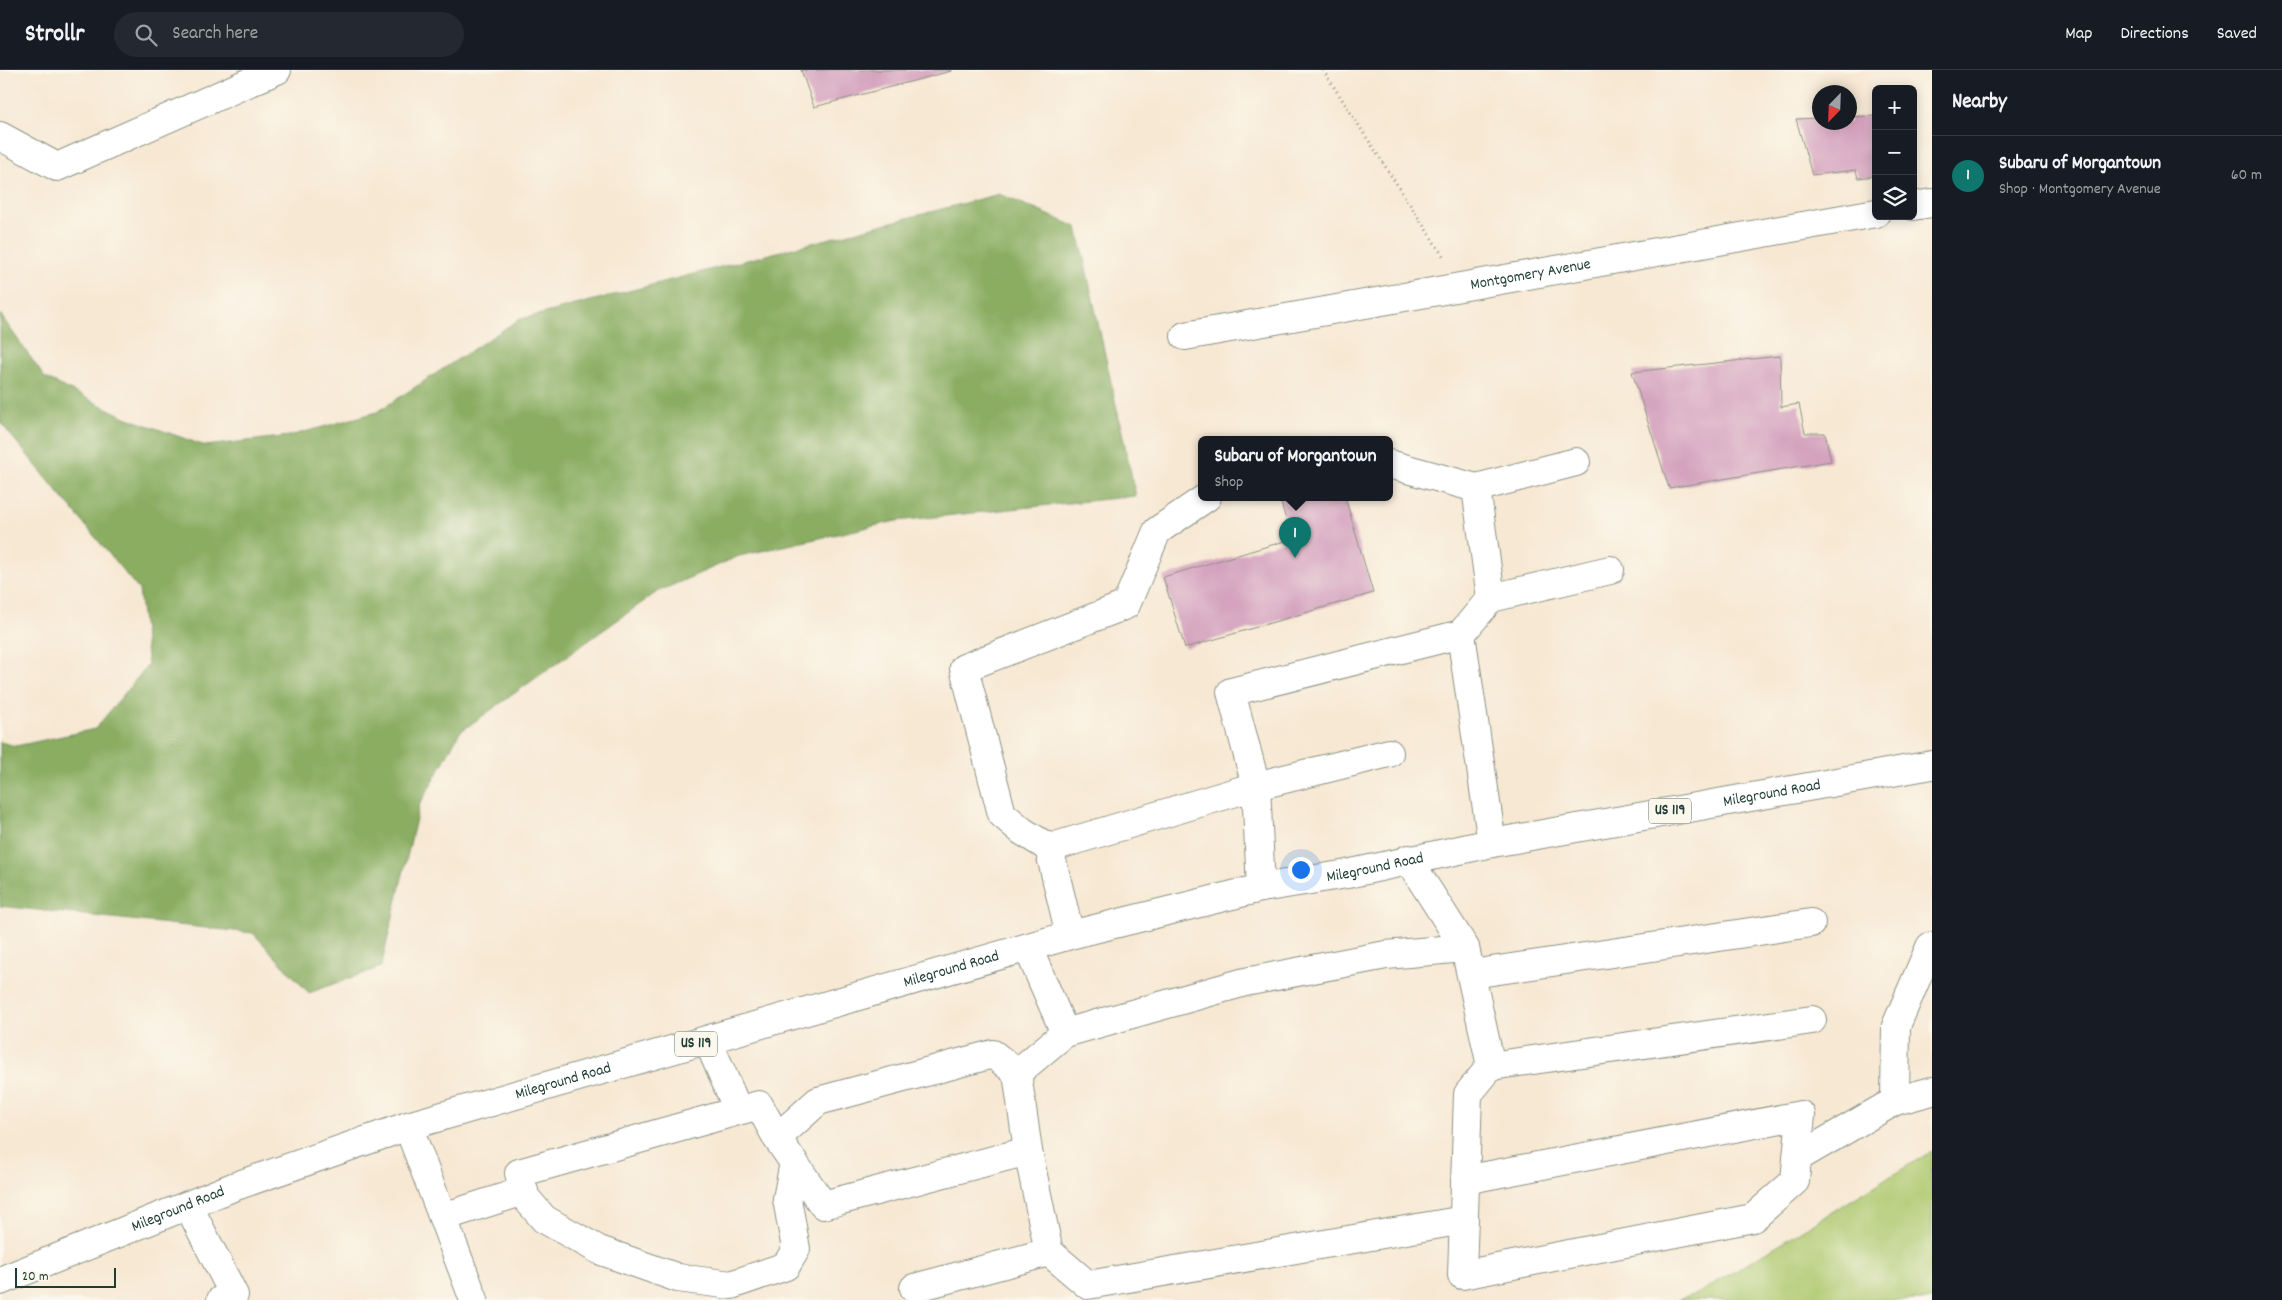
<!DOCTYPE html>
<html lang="en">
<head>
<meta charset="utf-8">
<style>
  body { margin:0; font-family:Dekko,sans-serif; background:#242831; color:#f1f3f6 }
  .controls { position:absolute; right:15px; top:15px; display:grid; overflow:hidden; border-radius:8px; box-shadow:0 2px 12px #0003 }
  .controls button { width:45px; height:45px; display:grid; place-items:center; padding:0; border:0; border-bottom:1px solid #363941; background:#171b24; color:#f1f3f6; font:25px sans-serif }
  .compass { position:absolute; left:1812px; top:15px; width:45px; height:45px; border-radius:50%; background:#171b24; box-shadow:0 2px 12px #0003; rotate:203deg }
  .scale { position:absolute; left:15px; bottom:12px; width:101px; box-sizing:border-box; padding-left:5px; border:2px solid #1f3d34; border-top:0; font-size:14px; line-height:18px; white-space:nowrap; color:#1f3d34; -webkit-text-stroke:4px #fbf7ec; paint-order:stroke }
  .you { position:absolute; left:1300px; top:799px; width:18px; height:18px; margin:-12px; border:4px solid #fff; border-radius:50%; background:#1a73e8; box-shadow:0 0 0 8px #1a73e833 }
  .badge { display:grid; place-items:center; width:32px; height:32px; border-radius:50%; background:#0f766e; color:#fff; font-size:16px; font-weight:700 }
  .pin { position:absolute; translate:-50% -41px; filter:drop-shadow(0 1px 2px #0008) }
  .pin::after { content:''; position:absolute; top:26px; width:18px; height:15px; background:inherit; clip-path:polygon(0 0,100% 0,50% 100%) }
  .popup { position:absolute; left:1198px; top:366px; width:195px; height:65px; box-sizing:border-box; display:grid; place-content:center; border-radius:8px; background:#171b24; filter:drop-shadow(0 1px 4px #0005); font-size:16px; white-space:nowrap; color:#9ea1a6 }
  .popup b { font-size:19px; color:#f1f3f6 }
  .popup::after { content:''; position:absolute; left:50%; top:100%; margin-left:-10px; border:10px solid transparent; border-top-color:#171b24 }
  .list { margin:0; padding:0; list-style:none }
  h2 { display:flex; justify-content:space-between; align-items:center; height:65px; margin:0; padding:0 20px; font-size:21px }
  h2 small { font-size:16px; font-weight:400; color:#9ea1a6 }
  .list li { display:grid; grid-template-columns:32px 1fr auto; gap:15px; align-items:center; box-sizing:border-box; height:80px; padding:0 20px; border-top:1px solid #363941 }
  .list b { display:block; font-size:19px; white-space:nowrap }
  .list p { margin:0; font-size:16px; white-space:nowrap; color:#9ea1a6 }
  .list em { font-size:16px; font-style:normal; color:#9ea1a6 }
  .icon { flex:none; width:28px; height:28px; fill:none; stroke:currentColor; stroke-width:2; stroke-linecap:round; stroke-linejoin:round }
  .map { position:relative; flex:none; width:1932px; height:1230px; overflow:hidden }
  header { display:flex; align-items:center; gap:30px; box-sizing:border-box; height:70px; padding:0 25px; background:#171b24; border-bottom:1px solid #363941 }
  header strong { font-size:24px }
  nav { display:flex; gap:28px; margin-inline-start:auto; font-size:18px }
  .search { width:350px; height:45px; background:#242831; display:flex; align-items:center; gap:12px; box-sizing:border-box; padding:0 18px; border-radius:28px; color:#9ea1a6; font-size:19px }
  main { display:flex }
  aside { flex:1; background:#171b24 }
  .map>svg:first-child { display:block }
</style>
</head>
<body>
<header>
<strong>Strollr</strong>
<div class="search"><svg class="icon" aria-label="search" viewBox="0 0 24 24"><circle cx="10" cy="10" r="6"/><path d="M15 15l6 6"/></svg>Search here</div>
<nav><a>Map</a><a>Directions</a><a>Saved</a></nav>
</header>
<main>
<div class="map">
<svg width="1932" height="1230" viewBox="0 0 1932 1230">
  <rect width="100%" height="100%" fill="#fbf7ec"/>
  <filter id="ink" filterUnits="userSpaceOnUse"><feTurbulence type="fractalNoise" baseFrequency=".02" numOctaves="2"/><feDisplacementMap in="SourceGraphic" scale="10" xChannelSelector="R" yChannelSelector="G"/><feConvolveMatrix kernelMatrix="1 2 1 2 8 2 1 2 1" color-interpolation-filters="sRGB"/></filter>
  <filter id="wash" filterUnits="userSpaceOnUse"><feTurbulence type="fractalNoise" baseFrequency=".0096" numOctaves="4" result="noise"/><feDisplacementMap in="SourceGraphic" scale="20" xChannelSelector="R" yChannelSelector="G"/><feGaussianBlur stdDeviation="1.12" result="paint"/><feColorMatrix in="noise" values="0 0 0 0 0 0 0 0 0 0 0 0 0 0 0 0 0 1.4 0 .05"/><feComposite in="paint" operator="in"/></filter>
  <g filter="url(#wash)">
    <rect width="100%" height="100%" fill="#f7e8d3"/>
    <path fill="#aec970" stroke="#668352" d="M1932,1081V1230H1677L1699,1223Z"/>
    <path fill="#8aad62" stroke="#54754b" d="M999,124L1077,157L1136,426L896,451L739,486L657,522L460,662L419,736L381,897L309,923L253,863L0,836V672L16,676L95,659L148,595L139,520L0,352V244L45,308L125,347L205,376L290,366L377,342L518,250Z"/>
    <g id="blocks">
      <path fill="#d4a2be" d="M801,0H951V1L814,37Z
        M1876,46V106L1858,108L1856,100L1812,105L1796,49L1820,48V52H1850V47Z
        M1780,286L1781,337L1799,334L1805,363H1825L1831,391L1669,418L1632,302Z
        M1279,427H1345L1373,523L1185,578L1163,507L1292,469Z"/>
    </g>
  </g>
  <g filter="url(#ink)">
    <use href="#blocks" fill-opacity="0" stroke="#8b9284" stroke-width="1"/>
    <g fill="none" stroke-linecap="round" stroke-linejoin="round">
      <g stroke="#8b9284" stroke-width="30">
        <g id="minor">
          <path d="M0,66L57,97L277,0"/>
          <path d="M1913,136L1932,133"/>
          <path id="s1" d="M1185,266L1876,143"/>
          <path d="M1389,394L1476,418"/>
          <path d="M1491,528L1476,418L1576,392"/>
          <path d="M1461,564L1491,528L1610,500"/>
          <path d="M1049,778L1022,761L1002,744L964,598L1126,535L1157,461L1207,427"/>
          <path d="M1408,789L1465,878L1491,996L1812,950"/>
          <path d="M1261,818L1256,716L1231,622L1461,564L1492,773"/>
          <path d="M1070,865L1049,778L1256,716L1389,683"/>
          <path d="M1028,878L1065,963L1017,1003L1028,1081L1049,1182L1088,1215L1464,1150"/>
          <path d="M1472,904L1811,853"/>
          <path d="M1065,963L1245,912L1386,885L1465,878"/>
          <path d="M708,971L738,1040"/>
          <path d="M1017,1003L993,984L818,1031L777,1068L823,1135L1028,1081"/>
          <path d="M1895,1031L1896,956L1930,877H1932"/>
          <path d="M408,1056L474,1230"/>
          <path d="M777,1068L759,1035L519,1103L525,1127L544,1149L599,1180L678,1208L731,1215L786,1196L796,1179L787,1129L794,1092"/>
          <path d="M1797,1088L1895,1031L1932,1021"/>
          <path d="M1465,1110L1801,1045L1795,1111L1753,1148L1462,1205L1468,1024L1491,996"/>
          <path d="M188,1135L234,1225L221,1230"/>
          <path d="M443,1147L524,1121"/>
          <path d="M914,1218L1049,1182"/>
        </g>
      </g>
      <g stroke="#8b9284" stroke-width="30">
        <g id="major">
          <path id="s2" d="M0,1211L233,1117L408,1056L1070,865L1261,818L1347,804L1492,773L1932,695"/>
        </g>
      </g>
      <path stroke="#8b9284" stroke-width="3" stroke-dasharray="1 4" stroke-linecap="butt" d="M1323,0L1445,189"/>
      <use href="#minor" stroke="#fff" stroke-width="28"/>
      <use href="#major" stroke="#fff" stroke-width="28"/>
    </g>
  </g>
  <g text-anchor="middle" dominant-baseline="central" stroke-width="4" stroke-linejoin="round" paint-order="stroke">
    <g fill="#fbf7ec" stroke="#61756b" stroke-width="1">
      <rect x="1649" y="728.5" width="42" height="25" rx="4"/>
      <rect x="675" y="961.5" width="42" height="25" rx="4"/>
    </g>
    <g font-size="15" font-weight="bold" fill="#1f3d34">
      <text x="1670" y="741">US 119</text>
      <text x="696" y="974">US 119</text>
    </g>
    <g font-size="16" fill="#1f3d34" stroke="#fbf7ec">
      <text stroke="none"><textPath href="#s1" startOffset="351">Montgomery Avenue</textPath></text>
      <text stroke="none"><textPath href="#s2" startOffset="1842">Mileground Road</textPath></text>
      <text stroke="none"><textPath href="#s2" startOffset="1438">Mileground Road</textPath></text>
      <text stroke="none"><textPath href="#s2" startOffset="1002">Mileground Road</textPath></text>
      <text stroke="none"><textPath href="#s2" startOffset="598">Mileground Road</textPath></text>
      <text stroke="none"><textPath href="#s2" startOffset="192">Mileground Road</textPath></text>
    </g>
  </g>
</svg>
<div class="controls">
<button>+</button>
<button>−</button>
<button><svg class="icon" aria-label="layers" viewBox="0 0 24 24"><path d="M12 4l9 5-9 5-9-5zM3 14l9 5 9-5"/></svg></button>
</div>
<svg class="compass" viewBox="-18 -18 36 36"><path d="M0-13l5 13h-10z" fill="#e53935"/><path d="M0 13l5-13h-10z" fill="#9ea1a6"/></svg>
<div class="scale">20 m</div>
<div class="you"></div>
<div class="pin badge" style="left:1295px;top:488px">1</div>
<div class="popup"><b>Subaru of Morgantown</b>Shop</div>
</div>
<aside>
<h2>Nearby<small></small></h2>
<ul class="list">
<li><span class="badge">1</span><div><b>Subaru of Morgantown</b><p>Shop · Montgomery Avenue</p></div><em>60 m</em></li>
</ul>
</aside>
</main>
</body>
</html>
